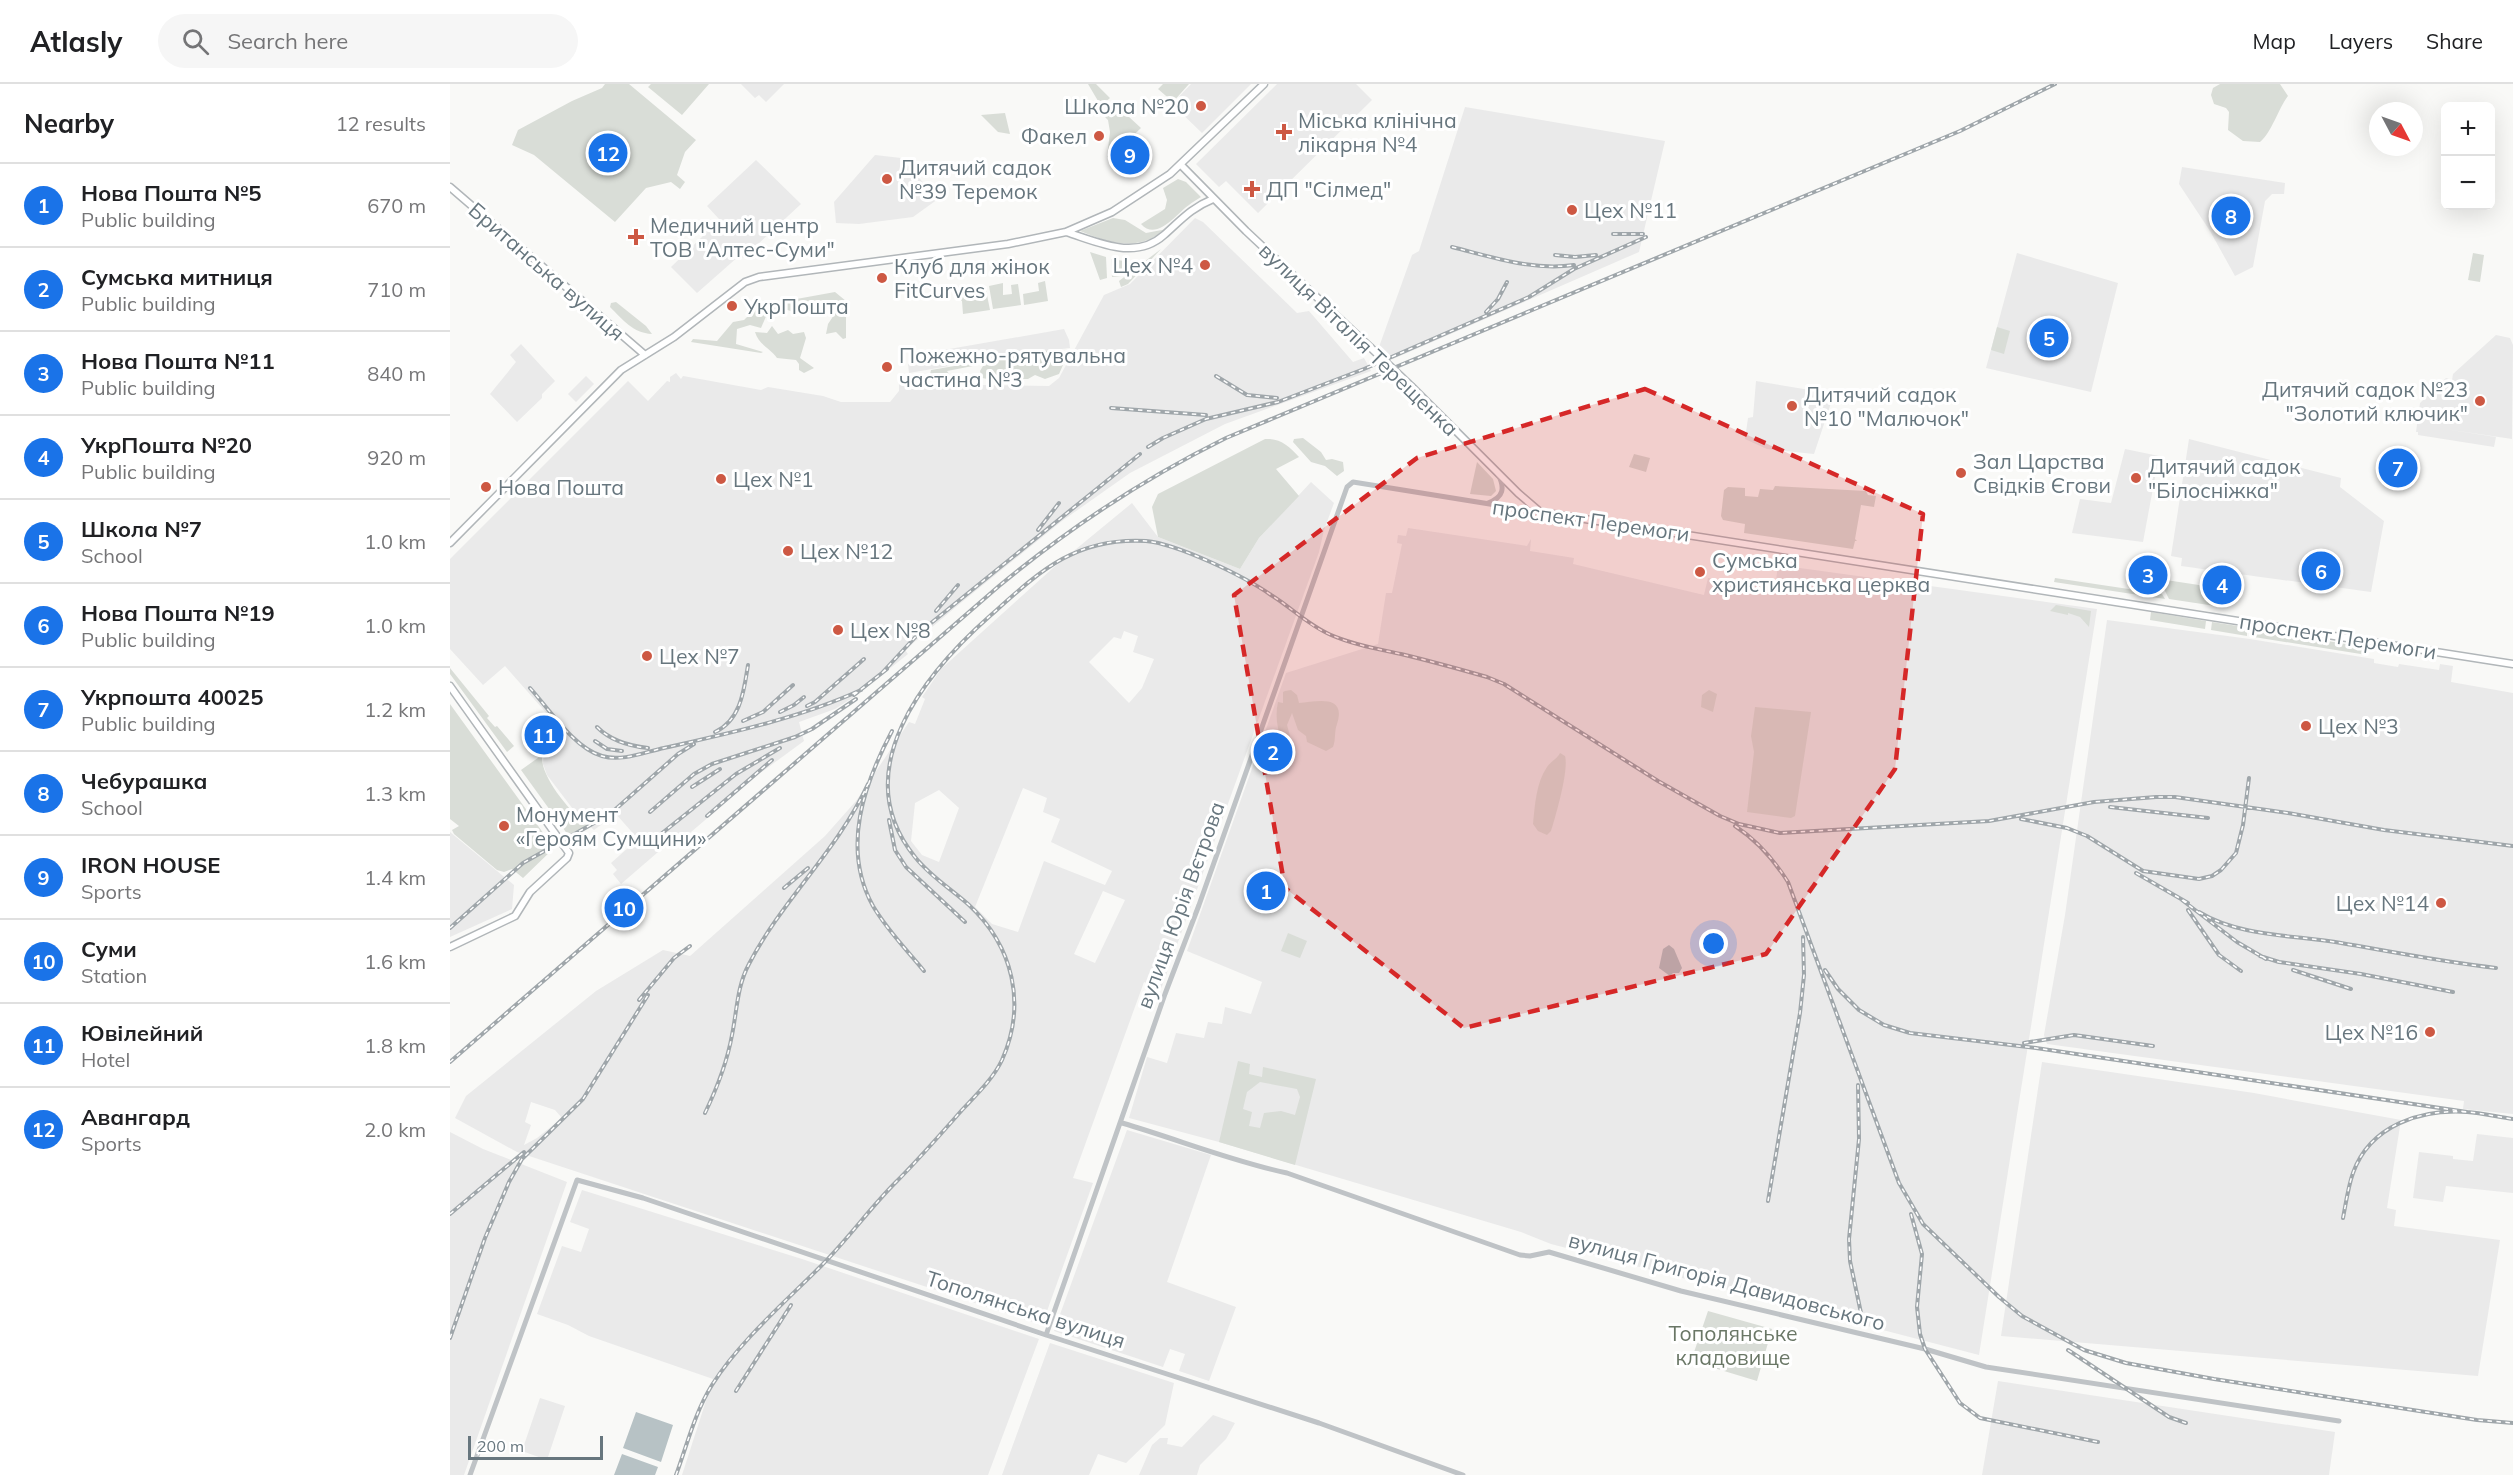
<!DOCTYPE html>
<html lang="en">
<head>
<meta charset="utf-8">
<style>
  body { margin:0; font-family:Mulish,sans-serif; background:#f6f6f6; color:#202124 }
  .controls { position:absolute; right:18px; top:18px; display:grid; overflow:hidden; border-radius:9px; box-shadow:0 6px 24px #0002 }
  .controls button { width:54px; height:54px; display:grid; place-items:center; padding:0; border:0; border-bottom:2px solid #e0e0e0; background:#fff; color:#202124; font:30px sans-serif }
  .compass { position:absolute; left:1919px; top:18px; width:54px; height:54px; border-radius:50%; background:#fff; box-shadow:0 6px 24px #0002; rotate:131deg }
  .scale { position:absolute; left:18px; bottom:15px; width:135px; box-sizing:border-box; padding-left:6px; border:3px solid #67767e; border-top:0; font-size:16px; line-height:21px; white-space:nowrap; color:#67767e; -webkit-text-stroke:4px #fff; paint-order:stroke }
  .you { position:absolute; left:1264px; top:860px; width:21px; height:21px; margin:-15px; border:4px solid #fff; border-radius:50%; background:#1a73e8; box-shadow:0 0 0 9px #1a73e833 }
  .badge { display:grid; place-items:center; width:39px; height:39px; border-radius:50%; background:#1a73e8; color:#fff; font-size:20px; font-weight:700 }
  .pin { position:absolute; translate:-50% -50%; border:3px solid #fff; box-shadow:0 2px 6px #0006 }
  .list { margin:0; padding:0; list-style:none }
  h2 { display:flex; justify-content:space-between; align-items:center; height:78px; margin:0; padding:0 24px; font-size:26px }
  h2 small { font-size:20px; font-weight:400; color:#757577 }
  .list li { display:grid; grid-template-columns:39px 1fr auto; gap:18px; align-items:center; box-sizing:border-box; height:84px; padding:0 24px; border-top:2px solid #e0e0e0 }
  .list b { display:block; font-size:22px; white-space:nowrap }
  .list p { margin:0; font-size:20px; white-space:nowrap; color:#757577 }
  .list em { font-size:20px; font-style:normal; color:#757577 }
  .icon { flex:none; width:33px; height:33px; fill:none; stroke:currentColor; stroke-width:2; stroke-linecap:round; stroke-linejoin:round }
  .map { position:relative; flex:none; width:2063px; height:1391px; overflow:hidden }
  header { display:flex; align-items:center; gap:36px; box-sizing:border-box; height:84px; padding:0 30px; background:#fff; border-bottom:2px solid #e0e0e0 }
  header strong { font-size:28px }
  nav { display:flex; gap:33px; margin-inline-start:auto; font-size:21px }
  .search { width:420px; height:54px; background:#f6f6f6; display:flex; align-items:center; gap:15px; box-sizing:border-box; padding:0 21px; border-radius:33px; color:#757577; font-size:22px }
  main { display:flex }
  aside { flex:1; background:#fff }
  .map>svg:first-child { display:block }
</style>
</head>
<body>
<header>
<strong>Atlasly</strong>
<div class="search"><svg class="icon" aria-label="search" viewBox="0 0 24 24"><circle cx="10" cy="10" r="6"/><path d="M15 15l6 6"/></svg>Search here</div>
<nav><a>Map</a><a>Layers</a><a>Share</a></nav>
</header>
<main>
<aside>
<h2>Nearby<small>12 results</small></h2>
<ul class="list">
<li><span class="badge">1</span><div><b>Нова Пошта №5</b><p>Public building</p></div><em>670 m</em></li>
<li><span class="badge">2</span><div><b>Сумська митниця</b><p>Public building</p></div><em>710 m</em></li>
<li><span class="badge">3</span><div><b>Нова Пошта №11</b><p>Public building</p></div><em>840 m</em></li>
<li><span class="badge">4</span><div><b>УкрПошта №20</b><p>Public building</p></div><em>920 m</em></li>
<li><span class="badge">5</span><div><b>Школа №7</b><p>School</p></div><em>1.0 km</em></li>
<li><span class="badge">6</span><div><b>Нова Пошта №19</b><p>Public building</p></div><em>1.0 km</em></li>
<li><span class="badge">7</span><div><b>Укрпошта 40025</b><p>Public building</p></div><em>1.2 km</em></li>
<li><span class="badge">8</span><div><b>Чебурашка</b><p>School</p></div><em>1.3 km</em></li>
<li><span class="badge">9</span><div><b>IRON HOUSE</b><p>Sports</p></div><em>1.4 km</em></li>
<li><span class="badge">10</span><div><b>Суми</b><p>Station</p></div><em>1.6 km</em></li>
<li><span class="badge">11</span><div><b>Ювілейний</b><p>Hotel</p></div><em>1.8 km</em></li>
<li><span class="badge">12</span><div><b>Авангард</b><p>Sports</p></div><em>2.0 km</em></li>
</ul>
</aside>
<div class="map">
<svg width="2063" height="1391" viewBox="0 0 2063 1391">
  <rect width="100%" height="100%" fill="#f9f9f7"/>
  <path fill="#eaeaea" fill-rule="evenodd" d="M291,0H334L316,18L309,11L305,14Z
    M741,0H801L752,49L722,20Z
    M827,0H906L922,16L808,129L776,97L769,103L746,80Z
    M1015,23L1215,57L1189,168L943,275L929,263L962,171L969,167Z
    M425,71L451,74L488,115L463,133L409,140L386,139L384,118Z
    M306,76L351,120L293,174L289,172L247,209L221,183L254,151L246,143L249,138L258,146L269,135L257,122Z
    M1732,83L1835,99L1834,110H1822L1815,117L1803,183L1785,192L1760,147L1729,100Z
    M745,134L753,138L847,229L859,227L903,278L914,274L921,287L775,340L680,389L612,437L507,522L455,566L458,570L407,611L385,625L349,638L354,657L309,690L227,760L222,756L171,800L163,790L167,786L161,779L188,755L166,730L144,746L129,733L97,691L93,680L94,667L114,649L55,582L33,601L0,565V475L178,297L198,317L217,297L220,298V293L226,289L231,295L233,292L311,306L318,303L373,312L391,318H440L449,307V300L599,302L609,294L654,211L680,200Z
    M1567,169L1668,199L1641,308L1536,284Z
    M614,245L619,256L620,264L557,272L459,289L458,280L488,274V267Z
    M2046,251L2060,254L2063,261L2062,355L1995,345L2046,353L2044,363L1968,351V348H1966L1970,319L1996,294L2002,296L2003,290Z
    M71,260L105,297L92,310V314L67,338L40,310L66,278L60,271Z
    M136,292L144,300L126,318L118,310Z
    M1306,297L1384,310L1364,370L1317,365L1295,355L1298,334L1303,333Z
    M1739,355L1891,394L1890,403L1934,437L1921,508L1731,482L1732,474L1721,472Z
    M1675,365L1709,372L1693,458L1622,449L1630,415L1661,419Z
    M861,398L884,419L874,446L869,468L711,905L694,898L623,1094L643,1099L592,1241L67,1068L5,1034L16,1012L146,907L213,866L240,872L375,752L406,717L459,638L465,640L475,615L472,613L491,585L603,484L682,419L708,453L790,485L809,454ZM674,547L688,552L683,568L704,575L692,604L679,619L639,578L664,553L671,555ZM573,704L597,714L593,728L610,735L601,758L662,787L655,801L594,777L568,848L542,840L525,823ZM489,706L509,724L489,778L472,771L461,757L465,719ZM653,807L675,816L645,879L624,870ZM81,1018L105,1026L112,1034L87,1054L74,1061L81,1041L75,1038Z
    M958,444L1077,462L1081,455L1080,467L1124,474L1123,480L1254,511L1258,494L1325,504L1328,481L1647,525L1529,1271L1101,1160L1071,1148L769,1058L679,1034L697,973L717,979L726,949L754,954L758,938L772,940L775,923L801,930L812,898L737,867L836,589L928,560L936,509H942L952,460L947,459L948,451L956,452Z
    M1657,536L1800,555L1924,575V579L1948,583L1949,580L1989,586L1990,580L2003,582L2001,598L2063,609V1030L2013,1025L2014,1017L1597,960L1594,951L1615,831Z
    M0,748L64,801L62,825L0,853Z
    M1592,978L1804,1009L1951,1036L1937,1124L1946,1126L1944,1142L2050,1156L2028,1292L1551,1252Z
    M677,1046L761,1071L717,1198L786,1223L759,1297L729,1287L735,1270L720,1265L713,1283L604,1247Z
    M0,1048L33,1065L117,1098L14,1391H0Z
    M2027,1050L2063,1054V1109L1996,1102L1993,1118L1963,1114L1969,1068L2003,1072V1075L2023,1077Z
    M132,1106L352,1175L589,1255L538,1391H232L263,1295L139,1252L118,1241L87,1230L112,1162L131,1168L139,1145L120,1138Z
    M600,1259L724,1299L715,1341L676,1379L648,1370L639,1391H552Z
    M1548,1297L1885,1348L1879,1391H1532Z
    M90,1314L115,1322L97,1376L72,1367Z
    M763,1331L785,1339L776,1355L750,1381L747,1391H689L702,1361L710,1354H718L717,1360L732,1363Z"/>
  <path fill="#d9ddd7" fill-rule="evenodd" d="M155,0H179L246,56L235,68L227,91L235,98L230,105L221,98L196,104L165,138L84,71L62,61L68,46L122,17L152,4Z
    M201,0H259L232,31L198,3Z
    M638,0H646L660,14L651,22Z
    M713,0H739L723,18L708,5Z
    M1770,0H1830L1838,12C1828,25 1822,48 1810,58L1793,57L1778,46L1779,28L1776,24L1764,20L1761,11L1763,4Z
    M666,21L691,44L660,74L657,73L660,48L658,36L655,33Z
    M555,29L560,50L548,48L531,31Z
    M728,95L736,98L751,113C747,116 742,118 739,121C727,129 707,158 691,140L715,125L717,116L713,104Z
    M663,134L675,136L696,149L717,145C687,168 662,160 630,147Z
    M711,165L678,200L671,203L669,197Z
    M640,168L656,173L657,194L650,196Z
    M2023,169L2034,171L2030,198L2018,196Z
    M661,175L681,178L691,176L671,192L662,193Z
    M595,197L598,217L574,221L573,210L589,207L588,199Z
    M553,199V211L562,210L561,201L568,200L571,221L543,225L539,202Z
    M535,201L540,226L513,230L512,217L508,215L509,205Z
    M385,208L396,217V254L393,255L386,248L376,250L378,240L384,231L377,220C368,215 351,220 344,228L334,225L327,231L317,230L311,244L300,241L287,245L286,260L313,268L311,269L241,258L243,255L267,257L283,238L294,236L308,222Z
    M166,218L196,242L202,250C183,249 173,236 160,223L161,219Z
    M322,242L328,250L338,246L343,250L354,248L356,254L350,274L364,284L354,289L349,286V280L346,276L327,274C320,264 309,261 305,248L317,249Z
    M1547,243L1560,247L1554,270L1541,266Z
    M602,266V272L606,274L617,272L609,290L595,295L585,291L578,295H568L563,289L554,288L549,297L532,294L530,287L536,277L557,272Z
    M528,278V281L497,287L502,294L500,297L479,295L481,286Z
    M853,354L871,368L876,376L882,375L893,378L894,387L887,392L875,382L861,378L843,358L844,355Z
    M815,355C830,354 839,362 849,373L826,385L849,412L809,454L790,485L708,453L702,423L708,410Z
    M1184,370L1200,374L1196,388L1179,383Z
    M1027,378L1043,395L1046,407L1041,412L1020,410Z
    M1325,402L1416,407L1418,411L1426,412L1424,423L1411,421L1405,455L1407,457H1405L1403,465L1294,449L1295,440L1273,436L1271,432L1274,406L1278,403L1295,404V412L1308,413L1310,405L1323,406Z
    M1605,494L1712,510L1715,515L1604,498Z
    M1716,496L1775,505L1774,512L1755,508L1754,516L1773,517L1772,523L1719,515L1714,505Z
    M1606,521L1641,527L1639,543L1630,533L1618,529V531L1600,527Z
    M1701,528L1756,537L1755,545L1700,536Z
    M1762,538L1794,543L1797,545V552L1761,546Z
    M1812,546L1919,564L1917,571L1804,553L1806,548Z
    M0,584L39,632L37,634L45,643L47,642L64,662L57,668L0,590Z
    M1259,606L1267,610L1263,628L1251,623L1252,611Z
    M835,607L841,606L847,611L849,619C865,618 897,609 887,640C884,648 886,656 883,663L876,667L857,658L856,652L848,646L842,629L837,641L840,652L837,656L832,657C827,645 825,631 828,618L833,619V608Z
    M0,620L104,764L73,794L62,785L54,788L47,786L4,750L2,746L9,742L0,735Z
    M1305,623L1361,628L1345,732L1341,734L1297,728L1304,668L1301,652Z
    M1110,669L1115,672C1119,686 1106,731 1101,747L1097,751L1088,747L1083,740C1085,721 1086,699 1097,683C1100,678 1107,675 1110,669Z
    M92,671C90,693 120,727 137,742L118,751L71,686Z
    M838,849L857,857L850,874L831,867Z
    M788,977L800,980L799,990L812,993L813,983L866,995L845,1081L769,1058ZM810,998L847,1005L850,1013L845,1031L831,1027L814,1029L810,1044L799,1042L802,1028L793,1025L797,1008Z
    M1258,1227L1322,1245L1307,1297L1241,1277Z"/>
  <path fill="#b7c2c5" d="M1219,861L1224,865L1232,884L1229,889H1223L1220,892L1209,884L1213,865Z
    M186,1328L223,1341L211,1378L173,1364Z
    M172,1370L208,1383L205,1391H164Z"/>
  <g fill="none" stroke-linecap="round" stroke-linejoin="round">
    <g stroke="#b1b6b9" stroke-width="9">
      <path id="major" d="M731,81L796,147L920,263
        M0,103L195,271
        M616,148C648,158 685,177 714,151C732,135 741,124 763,115
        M962,303L1068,409L1090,428L2063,580
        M0,459L171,286L224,253L295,198L309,193L558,160L616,148L662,128L720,90L814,0
        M0,602L119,769L117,774L80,808L65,832L0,863"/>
    </g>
    <path stroke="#bfc3c6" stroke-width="5" d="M1038,419C1054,413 1055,404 1048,390
      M672,1039C727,1055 781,1077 837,1089L1070,1171L1080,1172L1099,1168L1231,1207L1475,1265L1536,1283L1889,1337
      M596,1251L715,910L749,821L897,403L903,398L1089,428
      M20,1391L127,1096L193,1114L596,1251L869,1339L1013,1391"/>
    <use href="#major" stroke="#fff" stroke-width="6"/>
    <g stroke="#9fa6aa" stroke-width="4">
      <path id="rail" d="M1163,150H1193
        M1002,163C1042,173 1082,187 1124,181
        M1105,171L1125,173L1146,171
        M1036,228L1048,215L1057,198
        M766,292L797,311L827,314
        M661,324L756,331
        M698,363L713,354L756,335L828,318L914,285L1079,213L1124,185L1196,153
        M588,446L609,419
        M486,527L508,501
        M432,589L470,548L690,370
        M80,604C99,625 125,665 152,672C172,678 195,668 214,664C280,649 350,634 411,606
        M404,611L437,585
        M357,622L365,618L414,575
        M330,628L344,621L354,613
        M293,637L313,628L343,601
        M147,643C161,657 179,662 198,664
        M442,647C414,700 391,764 423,822C437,846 457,866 474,887
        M265,648C291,636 294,606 298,581
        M145,657L157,665L172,667
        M242,703L270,685
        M1660,723L1758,734
        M200,728L244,690L262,680L345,653L362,645L406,615
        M257,732L322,676
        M1571,735L1617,744L1637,752L1693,787L1749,795L1762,792L1771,786L1786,769L1793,741L1799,694
        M439,736L445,766L456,783L515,838
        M1285,742C1308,757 1324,776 1338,798L1449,1099L1473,1140L1549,1213L1572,1232L1634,1266L1676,1279L1764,1295L2027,1336L2063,1339
        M211,750L286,690L330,664
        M1686,789L1738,819
        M334,804L358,784
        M1732,816L1787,858L1816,875
        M1738,826L1769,871L1791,887
        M1749,828C1790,853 1845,851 1891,859C1943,868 1993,878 2046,884
        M0,844L73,779L160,730L228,670L244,660
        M1810,872L1829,878L1911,890L2003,908
        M1375,886L1388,905L1409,926L1434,941L1460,949L1586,964L2017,1028
        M1843,886L1901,905
        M189,916L224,874L240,862
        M1574,959L1624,951L1703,962
        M0,978L549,502C619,444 695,394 776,354L1448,73L1510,47L1605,0
        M1408,1001L1409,1055L1399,1155L1400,1177L1411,1229
        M255,1029C267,1004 277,979 282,951C287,927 287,902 299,880C332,816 388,766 418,700
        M1318,1117L1350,929L1354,891L1353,853
        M0,1130L74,1068
        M1461,1130L1472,1170L1467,1223L1470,1250L1475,1265L1510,1319L1530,1334L1648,1358
        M1893,1134C1896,1119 1898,1103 1903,1089C1920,1041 1971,1025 2017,1028C2032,1029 2048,1033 2063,1035
        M0,1254L35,1154L59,1098L72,1075L133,1015L198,911
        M1618,1266L1719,1333L1736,1339
        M286,1307L341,1221
        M226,1391C237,1361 245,1328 262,1301C289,1258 335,1218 371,1182C398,1155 420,1124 446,1098C469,1075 490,1051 512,1026C526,1011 543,995 552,976C577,920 563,862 519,821C501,805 480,792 465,773C395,687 475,589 541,531C589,488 625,453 696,457C728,460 794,492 821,511C842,524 858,541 881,551C904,561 928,565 951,570C980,577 1009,585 1037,593L1054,600L1208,697L1270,732L1289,740L1330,749L1539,737L1644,718L1706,713H1725L1838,729L1934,746L2063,762"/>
    </g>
    <use href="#rail" stroke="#fff" stroke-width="1.5" stroke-dasharray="4.5" stroke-linecap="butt"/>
    <g stroke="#b1b6b9" stroke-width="9" stroke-linecap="butt">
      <path id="major-bridge" d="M920,263L962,303"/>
    </g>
    <use href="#major-bridge" stroke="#fff" stroke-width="6"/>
  </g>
  <path fill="#d62828" fill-opacity="0.2" stroke="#d62828" stroke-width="4.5" stroke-dasharray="12 8" stroke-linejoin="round" d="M1195,305L1473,430L1445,685L1316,870L1014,944L835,804L784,511L967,374Z"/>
  <g fill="#cd5843" stroke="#fff" stroke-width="2">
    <circle cx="751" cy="22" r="6"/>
    <path d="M831 39h6v6h6v6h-6v6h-6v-6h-6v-6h6z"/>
    <circle cx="649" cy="52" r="6"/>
    <circle cx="437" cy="95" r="6"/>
    <path d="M799 96h6v6h6v6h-6v6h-6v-6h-6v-6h6z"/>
    <circle cx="1122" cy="126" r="6"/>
    <path d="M183 144h6v6h6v6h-6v6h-6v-6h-6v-6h6z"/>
    <circle cx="755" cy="181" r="6"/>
    <circle cx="432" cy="194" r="6"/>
    <circle cx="282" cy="222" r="6"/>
    <circle cx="437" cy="283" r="6"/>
    <circle cx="2030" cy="317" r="6"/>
    <circle cx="1342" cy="322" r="6"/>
    <circle cx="1511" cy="389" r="6"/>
    <circle cx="1686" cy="394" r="6"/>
    <circle cx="271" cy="395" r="6"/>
    <circle cx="36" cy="403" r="6"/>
    <circle cx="338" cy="467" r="6"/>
    <circle cx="1250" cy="488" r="6"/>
    <circle cx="388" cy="546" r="6"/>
    <circle cx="197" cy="572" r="6"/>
    <circle cx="1856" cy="642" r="6"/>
    <circle cx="54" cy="742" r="6"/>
    <circle cx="1991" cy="819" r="6"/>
    <circle cx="1980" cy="948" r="6"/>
  </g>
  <g text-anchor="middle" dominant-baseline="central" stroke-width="6" stroke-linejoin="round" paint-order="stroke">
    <g font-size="21" fill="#67767e" stroke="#fff" text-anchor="start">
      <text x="739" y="22" text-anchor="end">Школа №20</text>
      <text x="848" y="36">Міська клінічна<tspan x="848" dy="24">лікарня №4</tspan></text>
      <text x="637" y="52" text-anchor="end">Факел</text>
      <text x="449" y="83">Дитячий садок<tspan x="449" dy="24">№39 Теремок</tspan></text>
      <text x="816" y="105">ДП "Сілмед"</text>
      <text x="1134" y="126">Цех №11</text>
      <text x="200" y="141">Медичний центр<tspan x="200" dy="24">ТОВ "Алтес-Суми"</tspan></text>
      <text x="743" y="181" text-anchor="end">Цех №4</text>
      <text x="444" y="182">Клуб для жінок<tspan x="444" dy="24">FitCurves</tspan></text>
      <text x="294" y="222">УкрПошта</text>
      <text x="449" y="271">Пожежно-рятувальна<tspan x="449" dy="24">частина №3</tspan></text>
      <text x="2018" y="305" text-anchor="end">Дитячий садок №23<tspan x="2018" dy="24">"Золотий ключик"</tspan></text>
      <text x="1354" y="310">Дитячий садок<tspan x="1354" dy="24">№10 "Малючок"</tspan></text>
      <text x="1523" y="377">Зал Царства<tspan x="1523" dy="24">Свідків Єгови</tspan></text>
      <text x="1698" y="382">Дитячий садок<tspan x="1698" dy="24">"Білосніжка"</tspan></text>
      <text x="283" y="395">Цех №1</text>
      <text x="48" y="403">Нова Пошта</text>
      <text x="350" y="467">Цех №12</text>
      <text x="1262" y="476">Сумська<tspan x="1262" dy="24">християнська церква</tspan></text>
      <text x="400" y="546">Цех №8</text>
      <text x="209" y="572">Цех №7</text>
      <text x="1868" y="642">Цех №3</text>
      <text x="66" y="730">Монумент<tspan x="66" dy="24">«Героям Сумщини»</tspan></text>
      <text x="1979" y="819" text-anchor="end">Цех №14</text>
      <text x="1968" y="948" text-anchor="end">Цех №16</text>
    </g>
    <g font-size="21" fill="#67767e" stroke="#fff">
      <text transform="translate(97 187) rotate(41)">Британська вулиця</text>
      <text transform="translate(909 255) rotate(44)">вулиця Віталія Терещенка</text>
      <text transform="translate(1141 436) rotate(8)">проспект Перемоги</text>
      <text transform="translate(1888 552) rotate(9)">проспект Перемоги</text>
      <text transform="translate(730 821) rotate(-70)">вулиця Юрія Вєтрова</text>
      <text transform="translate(1277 1197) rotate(15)">вулиця Григорія Давидовського</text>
      <text transform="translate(576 1225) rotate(18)">Тополянська вулиця</text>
    </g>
    <g font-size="21" fill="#6a7766" stroke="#fff">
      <text x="1283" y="1249">Тополянське<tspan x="1283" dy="24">кладовище</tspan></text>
    </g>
  </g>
</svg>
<div class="controls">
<button>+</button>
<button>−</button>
</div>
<svg class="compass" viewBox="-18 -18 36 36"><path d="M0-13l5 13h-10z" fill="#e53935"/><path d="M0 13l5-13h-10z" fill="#757577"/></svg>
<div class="scale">200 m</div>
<div class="you"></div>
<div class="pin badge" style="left:816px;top:807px">1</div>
<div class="pin badge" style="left:823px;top:668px">2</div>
<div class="pin badge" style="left:1698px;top:491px">3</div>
<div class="pin badge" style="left:1772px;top:501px">4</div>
<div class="pin badge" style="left:1599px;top:254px">5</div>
<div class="pin badge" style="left:1871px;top:487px">6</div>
<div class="pin badge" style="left:1948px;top:384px">7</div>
<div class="pin badge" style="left:1781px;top:132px">8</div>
<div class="pin badge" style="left:680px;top:71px">9</div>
<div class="pin badge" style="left:174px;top:824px">10</div>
<div class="pin badge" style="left:94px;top:651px">11</div>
<div class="pin badge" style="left:158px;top:69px">12</div>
</div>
</main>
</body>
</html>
